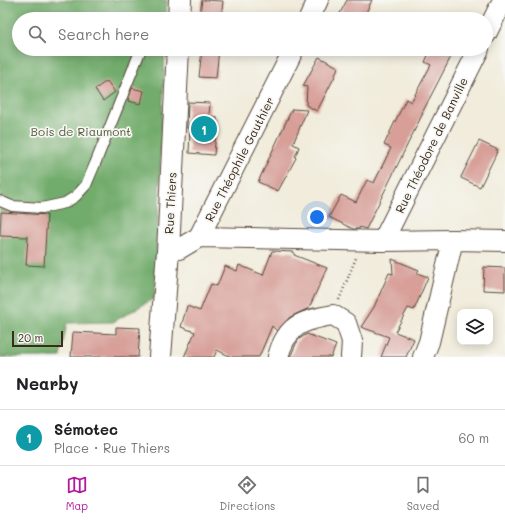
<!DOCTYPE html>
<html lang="en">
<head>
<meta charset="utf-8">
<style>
  body { margin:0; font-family:Mali,sans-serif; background:#f6f6f6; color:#202124 }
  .controls { position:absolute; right:12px; bottom:12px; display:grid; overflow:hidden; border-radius:8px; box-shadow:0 2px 10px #0003 }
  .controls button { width:36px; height:36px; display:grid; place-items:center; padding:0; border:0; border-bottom:1px solid #e0e0e0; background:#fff; color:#202124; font:20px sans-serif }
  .scale { position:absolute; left:12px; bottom:10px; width:51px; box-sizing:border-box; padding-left:4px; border:2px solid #3b2a1e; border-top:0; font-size:11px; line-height:14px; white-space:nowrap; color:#3b2a1e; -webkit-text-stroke:3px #f6f6f2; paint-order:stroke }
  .you { position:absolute; left:317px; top:217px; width:14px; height:14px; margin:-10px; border:3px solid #fff; border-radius:50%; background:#1a73e8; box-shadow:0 0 0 6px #1a73e833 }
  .badge { display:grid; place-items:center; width:26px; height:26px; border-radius:50%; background:#b5179e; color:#fff; font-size:13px; font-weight:700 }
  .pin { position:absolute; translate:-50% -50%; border:2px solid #fff; box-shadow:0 1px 4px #0006 }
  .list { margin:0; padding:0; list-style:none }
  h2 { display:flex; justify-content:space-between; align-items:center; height:52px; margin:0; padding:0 16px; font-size:17px }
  h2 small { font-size:13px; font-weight:400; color:#757577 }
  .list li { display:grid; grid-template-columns:26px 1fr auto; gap:12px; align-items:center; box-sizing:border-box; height:56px; padding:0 16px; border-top:1px solid #e0e0e0 }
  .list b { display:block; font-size:15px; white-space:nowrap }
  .list p { margin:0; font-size:13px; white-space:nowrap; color:#757577 }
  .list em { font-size:13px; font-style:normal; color:#757577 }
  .icon { flex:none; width:22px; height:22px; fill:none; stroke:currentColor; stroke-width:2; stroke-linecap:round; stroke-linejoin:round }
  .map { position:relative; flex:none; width:505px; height:357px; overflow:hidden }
  .search { position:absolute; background:#fff; box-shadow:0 2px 10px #0003; left:12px; right:12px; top:12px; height:44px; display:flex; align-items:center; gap:10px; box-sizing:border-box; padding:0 14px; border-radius:22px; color:#757577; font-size:15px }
  .sheet { height:108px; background:#fff }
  nav { display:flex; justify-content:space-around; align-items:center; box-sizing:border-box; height:56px; border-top:1px solid #e0e0e0; background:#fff; font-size:11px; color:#757577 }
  nav a { display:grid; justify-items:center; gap:2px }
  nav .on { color:#b5179e }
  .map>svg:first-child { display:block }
</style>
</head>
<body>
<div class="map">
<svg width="505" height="357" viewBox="0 0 505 357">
  <rect width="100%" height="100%" fill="#f6f6f2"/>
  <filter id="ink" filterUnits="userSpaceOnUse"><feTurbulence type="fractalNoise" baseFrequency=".025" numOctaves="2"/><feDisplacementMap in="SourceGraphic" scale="8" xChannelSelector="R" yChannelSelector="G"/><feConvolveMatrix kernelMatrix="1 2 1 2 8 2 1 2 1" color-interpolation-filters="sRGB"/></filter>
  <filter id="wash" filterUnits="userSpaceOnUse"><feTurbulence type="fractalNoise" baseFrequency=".012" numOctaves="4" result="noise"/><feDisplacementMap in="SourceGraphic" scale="16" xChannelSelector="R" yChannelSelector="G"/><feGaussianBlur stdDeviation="0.9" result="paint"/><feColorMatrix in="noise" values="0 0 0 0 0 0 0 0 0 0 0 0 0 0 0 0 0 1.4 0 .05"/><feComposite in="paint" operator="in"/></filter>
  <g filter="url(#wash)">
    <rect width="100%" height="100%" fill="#f1ecdb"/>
    <path fill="#72ac6c" stroke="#566b45" d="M0,0H167L166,19H19V49H165L155,298L113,322L67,323L60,357H0Z"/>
    <g id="blocks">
      <path fill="#d79f98" d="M202,0L223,1L221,19H199Z
        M347,0H372L363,19H337Z
        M202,49H219L216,78L199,77Z
        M431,49H455L422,113H423L366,229L360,227L359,229H353L329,217L341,195L356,202L367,180L374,183L391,148L384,145L390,132L406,99L411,102L431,65L425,62Z
        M319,57L338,67L334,78L317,111L306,105L307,87L303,86Z
        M107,81L115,92L103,101L95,89Z
        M132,88L144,91L141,104L128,101Z
        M188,102L210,103L209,116L217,117L214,155L189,153L190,129L187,128Z
        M292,109L307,110L293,144L299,147L295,157L296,158L278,191L258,182Z
        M479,141L498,150L480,187L461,178V177Z
        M1,212L47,215L44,266L26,265L28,237L0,236Z
        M272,251L294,252V255L327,268L309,308L290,317L277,331L272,326L259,357H231L217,350L214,357H184L195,332L181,327L187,306L200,311L211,284L217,286L225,266L237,271L239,265L263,275Z
        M392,259L419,270L417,273L428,277L414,310L408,308L395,332L414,339L406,357H381L389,337L361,327L374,307L389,273L393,274Z
        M484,267L505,268V291L483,290Z
        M116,327L140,328L138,357H71L73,332L116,334Z
        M307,334L336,345L331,357H290L296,344L299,339Z"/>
    </g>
  </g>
  <g filter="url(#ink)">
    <use href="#blocks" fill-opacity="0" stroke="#56473a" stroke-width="1"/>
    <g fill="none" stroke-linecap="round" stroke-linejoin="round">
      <g stroke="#56473a" stroke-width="12">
        <path id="lane" d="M0,201L12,206L42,208L65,203L76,196L86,185L95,164L141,49"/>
      </g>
      <g stroke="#56473a" stroke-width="22">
        <path id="street" d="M309,19L318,0
          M486,34L503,0
          M199,237L383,241L453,240L505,241
          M383,241L479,49
          M168,251L179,249L199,237L294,49
          M278,357C286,325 303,320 333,315L346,323L352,341L351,357
          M423,357L429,342L453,240"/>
      </g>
      <g stroke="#56473a" stroke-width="24">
        <path id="secondary" d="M179,19L180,0
          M160,357L168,251L178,49"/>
      </g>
      <path stroke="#56473a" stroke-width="2.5" stroke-dasharray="1 3" stroke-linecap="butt" d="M339,300L356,258"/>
      <use href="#lane" stroke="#fff" stroke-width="10"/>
      <use href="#street" stroke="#fff" stroke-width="20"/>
      <use href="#secondary" stroke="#fff" stroke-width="22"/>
    </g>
  </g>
  <g text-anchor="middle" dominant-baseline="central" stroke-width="3.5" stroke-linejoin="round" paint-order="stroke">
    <g font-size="12" fill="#54593a" stroke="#f6f6f2">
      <text x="81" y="131">Bois de Riaumont</text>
    </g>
    <g font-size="12" fill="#3b2a1e" stroke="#f6f6f2">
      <text transform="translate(431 145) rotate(-64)">Rue Théodore de Banville</text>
      <text transform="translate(239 159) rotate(-63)">Rue Théophile Gauthier</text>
      <text transform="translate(170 203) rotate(-87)">Rue Thiers</text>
    </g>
  </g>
</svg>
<div class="controls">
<button><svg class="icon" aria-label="layers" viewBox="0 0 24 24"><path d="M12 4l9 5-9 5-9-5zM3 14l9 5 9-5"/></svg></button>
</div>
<div class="scale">20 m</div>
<div class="you"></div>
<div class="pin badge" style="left:204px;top:129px;background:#0f9aa8">1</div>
<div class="search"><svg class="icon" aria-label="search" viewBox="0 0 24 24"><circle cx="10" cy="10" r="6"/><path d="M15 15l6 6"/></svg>Search here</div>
</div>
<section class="sheet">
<h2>Nearby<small></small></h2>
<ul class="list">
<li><span class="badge" style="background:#0f9aa8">1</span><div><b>Sémotec</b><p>Place · Rue Thiers</p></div><em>60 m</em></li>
</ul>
</section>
<nav>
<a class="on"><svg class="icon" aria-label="map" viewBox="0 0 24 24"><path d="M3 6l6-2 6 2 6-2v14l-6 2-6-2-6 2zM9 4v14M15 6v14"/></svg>Map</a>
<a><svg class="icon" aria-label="directions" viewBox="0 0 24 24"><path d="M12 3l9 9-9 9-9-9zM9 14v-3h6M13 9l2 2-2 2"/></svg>Directions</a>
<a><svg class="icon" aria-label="saved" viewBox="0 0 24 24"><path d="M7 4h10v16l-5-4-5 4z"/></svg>Saved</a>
</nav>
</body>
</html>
